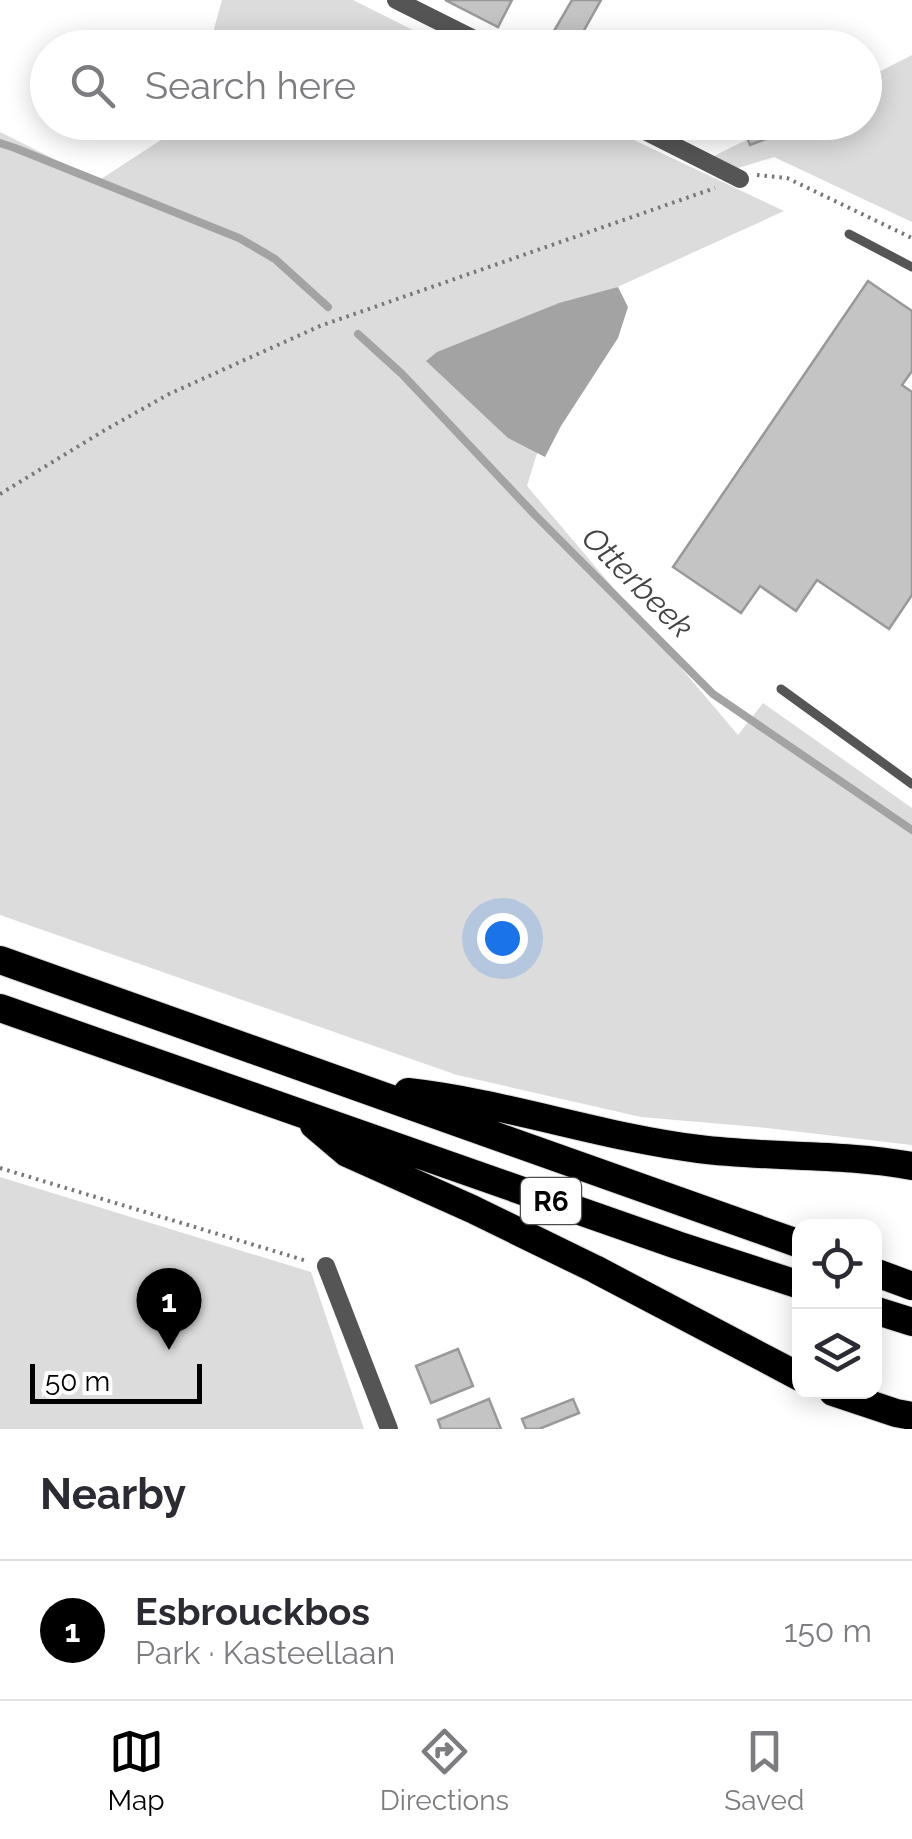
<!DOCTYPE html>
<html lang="en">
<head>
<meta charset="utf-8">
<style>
  body { margin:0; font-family:Raleway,sans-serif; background:#f2f2f3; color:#2b2b33 }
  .controls { position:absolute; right:30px; bottom:30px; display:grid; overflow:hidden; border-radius:20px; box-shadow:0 5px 25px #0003 }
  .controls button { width:90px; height:90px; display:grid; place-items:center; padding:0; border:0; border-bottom:2px solid #e1e1e2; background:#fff; color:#2b2b33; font:50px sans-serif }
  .scale { position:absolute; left:30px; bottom:25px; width:172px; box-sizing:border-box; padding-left:10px; border:5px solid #000; border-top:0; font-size:28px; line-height:35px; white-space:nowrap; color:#000; -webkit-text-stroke:8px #fff; paint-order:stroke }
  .you { position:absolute; left:502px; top:938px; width:35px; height:35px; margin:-25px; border:8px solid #fff; border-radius:50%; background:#1a73e8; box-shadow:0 0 0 15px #1a73e833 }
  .badge { display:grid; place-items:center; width:65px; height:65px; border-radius:50%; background:#000; color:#fff; font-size:32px; font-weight:700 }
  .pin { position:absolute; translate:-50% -82px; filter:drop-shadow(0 2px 5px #0008) }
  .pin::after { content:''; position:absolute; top:52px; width:35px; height:30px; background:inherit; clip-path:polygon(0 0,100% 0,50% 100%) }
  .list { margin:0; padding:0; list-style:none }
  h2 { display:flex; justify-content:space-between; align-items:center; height:130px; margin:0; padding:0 40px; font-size:42px }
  h2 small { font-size:32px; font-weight:400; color:#7c7c81 }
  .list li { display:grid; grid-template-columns:65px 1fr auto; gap:30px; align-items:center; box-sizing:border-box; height:140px; padding:0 40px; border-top:2px solid #e1e1e2 }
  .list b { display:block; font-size:38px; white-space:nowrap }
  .list p { margin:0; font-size:32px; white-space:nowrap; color:#7c7c81 }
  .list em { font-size:32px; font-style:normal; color:#7c7c81 }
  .icon { flex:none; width:55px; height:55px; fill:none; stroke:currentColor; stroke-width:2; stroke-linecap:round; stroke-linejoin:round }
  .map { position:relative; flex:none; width:912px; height:1429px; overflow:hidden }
  .search { position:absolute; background:#fff; box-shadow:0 5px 25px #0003; left:30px; right:30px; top:30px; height:110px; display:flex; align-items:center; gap:25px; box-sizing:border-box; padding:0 35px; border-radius:55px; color:#7c7c81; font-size:38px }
  .sheet { height:270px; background:#fff }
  nav { display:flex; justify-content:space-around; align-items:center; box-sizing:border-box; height:140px; border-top:2px solid #e1e1e2; background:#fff; font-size:28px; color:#7c7c81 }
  nav a { display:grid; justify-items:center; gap:5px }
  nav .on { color:#000 }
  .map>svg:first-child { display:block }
</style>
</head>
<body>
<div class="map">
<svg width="912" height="1429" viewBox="0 0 912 1429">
  <rect width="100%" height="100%" fill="#fff"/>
  <path fill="#dcdcdc" d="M222,0H353L447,47H209Z
    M912,55V222L774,157L735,169L712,157L780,123L864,122L865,79Z
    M187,123H598L784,211L460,359L539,447L527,486L738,735L763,703L912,808V1145L757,1127L641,1117L457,1075L0,915V132L98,181Z
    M0,1177L311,1272L364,1429H0Z"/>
  <path fill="#a3a3a3" d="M618,287L628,307L618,338L561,426L545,457L508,438L426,361L437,352L559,303Z"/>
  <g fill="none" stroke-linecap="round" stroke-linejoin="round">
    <path stroke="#a3a3a3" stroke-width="8" d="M0,143L15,148L239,238L275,259L328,307
      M358,334L402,374L535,515L713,694L912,830"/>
  </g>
  <path fill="#c4c4c4" stroke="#999" stroke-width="2.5" d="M445,0H512L498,27Z
    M572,0H601L574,48L551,36Z
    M741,122H769L774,136L750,145Z
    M868,281L912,311V371L902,385L912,392V595L889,629L817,580L796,611L760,586L741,613L673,567Z
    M458,1349L473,1386L431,1403L416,1366Z
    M489,1399L501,1429H441L438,1420Z
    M573,1399L579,1413L539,1429H526L522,1419Z"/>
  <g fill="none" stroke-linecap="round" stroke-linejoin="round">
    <g stroke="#dbdbdb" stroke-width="30">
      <path id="trunk" d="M0,960L800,1244
        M0,1008L677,1245L800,1285
        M408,1092C506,1103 601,1137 699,1149C770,1158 842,1153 912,1166
        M314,1125L347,1153L472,1209L595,1269L800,1377
        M874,1272L912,1286
        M874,1310L912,1322
        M833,1392L896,1413L912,1416"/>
    </g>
    <path stroke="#777" stroke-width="4" stroke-dasharray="2.5 5" stroke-linecap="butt" d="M757,175L787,178L912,238
      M0,494L105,430L169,394L320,326L715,188
      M0,1168L307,1261"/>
    <path stroke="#555" stroke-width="9" d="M849,234L912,267
      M781,689L912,784"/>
    <path stroke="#555" stroke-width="18" d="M396,0L492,48
      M627,122L740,179
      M326,1266L389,1429"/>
    <use href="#trunk" stroke="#000" stroke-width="28"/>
  </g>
  <g text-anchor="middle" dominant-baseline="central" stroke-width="8" stroke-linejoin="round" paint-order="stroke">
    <rect fill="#fff" stroke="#4c4c4c" stroke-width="2.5" x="521" y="1178" width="60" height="46" rx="8"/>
    <g font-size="28" font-weight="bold" fill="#000">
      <text x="551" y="1201">R6</text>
    </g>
    <g font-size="32" font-style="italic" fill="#444" stroke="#fff">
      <text transform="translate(638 582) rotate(45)">Otterbeek</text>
    </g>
  </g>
</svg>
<div class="controls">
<button><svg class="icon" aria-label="locate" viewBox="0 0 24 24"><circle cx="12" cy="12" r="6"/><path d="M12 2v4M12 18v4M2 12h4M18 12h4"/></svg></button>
<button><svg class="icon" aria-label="layers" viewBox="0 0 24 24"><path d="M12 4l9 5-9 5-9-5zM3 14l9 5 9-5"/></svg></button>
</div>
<div class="scale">50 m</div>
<div class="you"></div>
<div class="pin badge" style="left:169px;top:1350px">1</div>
<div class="search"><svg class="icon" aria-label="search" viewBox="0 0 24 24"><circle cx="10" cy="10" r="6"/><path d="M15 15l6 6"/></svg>Search here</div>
</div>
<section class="sheet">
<h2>Nearby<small></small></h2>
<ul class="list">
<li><span class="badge">1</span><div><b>Esbrouckbos</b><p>Park · Kasteellaan</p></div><em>150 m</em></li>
</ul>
</section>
<nav>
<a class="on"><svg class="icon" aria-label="map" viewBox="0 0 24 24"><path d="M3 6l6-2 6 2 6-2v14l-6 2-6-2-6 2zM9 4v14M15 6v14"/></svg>Map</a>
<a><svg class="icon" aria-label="directions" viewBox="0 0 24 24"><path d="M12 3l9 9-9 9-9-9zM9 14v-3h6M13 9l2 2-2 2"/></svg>Directions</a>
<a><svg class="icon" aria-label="saved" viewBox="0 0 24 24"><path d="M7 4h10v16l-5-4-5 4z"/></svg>Saved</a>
</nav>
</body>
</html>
